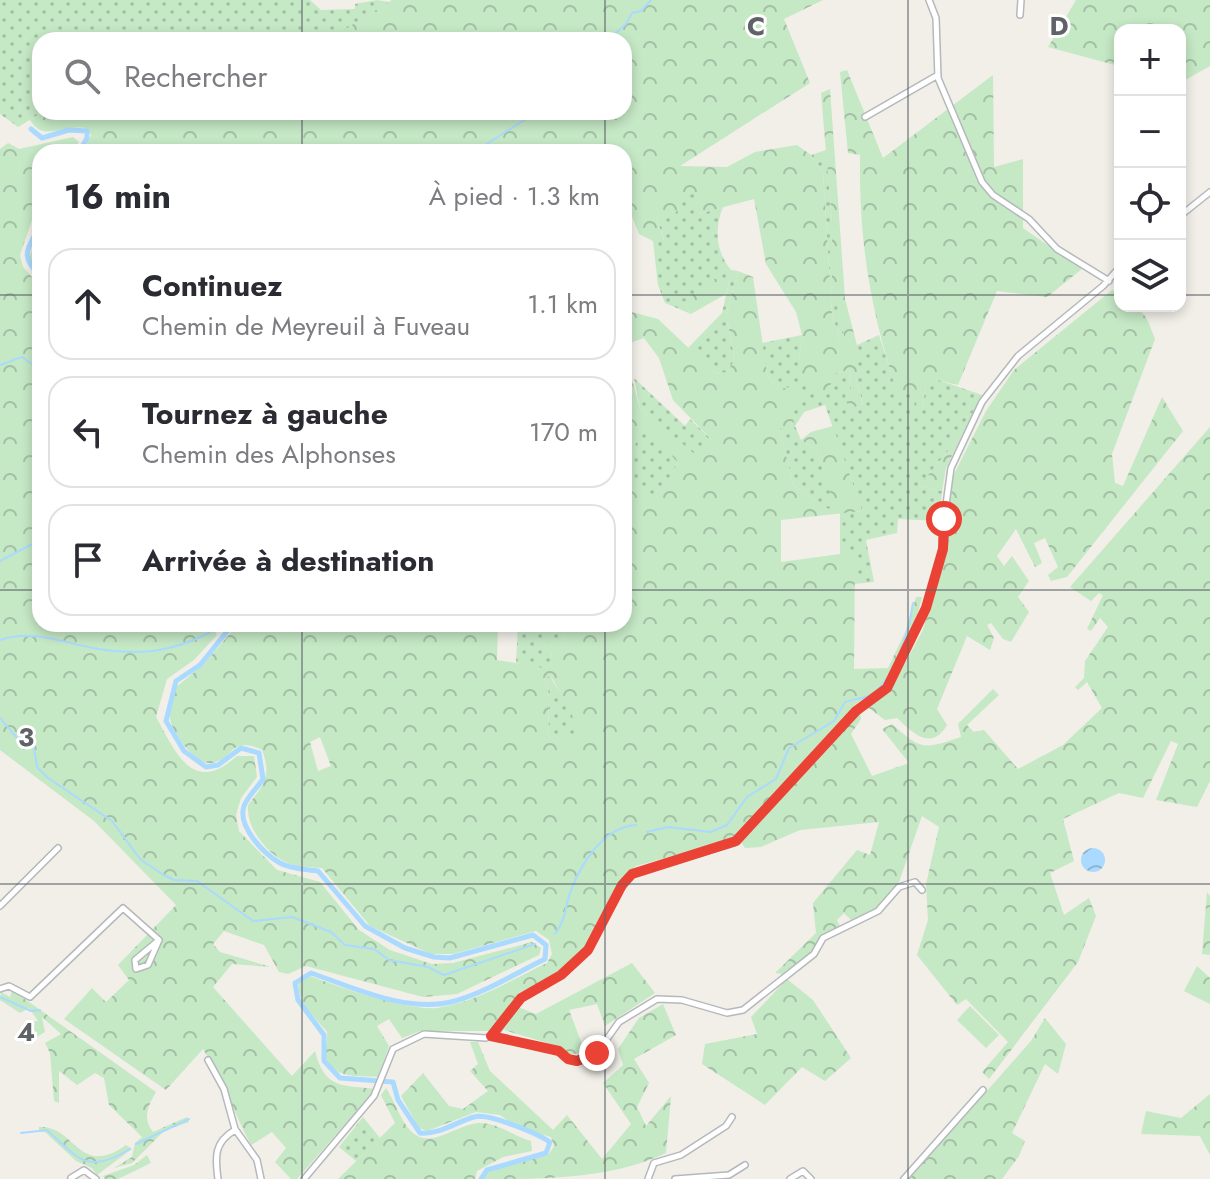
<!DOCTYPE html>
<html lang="fr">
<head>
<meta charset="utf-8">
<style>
  body { margin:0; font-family:Jost,sans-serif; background:#f2f2f3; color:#2b2b33 }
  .controls { position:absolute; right:24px; top:24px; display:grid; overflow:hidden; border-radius:16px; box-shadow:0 4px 12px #0003 }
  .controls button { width:72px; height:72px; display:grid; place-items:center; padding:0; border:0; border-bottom:2px solid #e1e1e2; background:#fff; color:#2b2b33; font:40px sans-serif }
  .stop { position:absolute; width:24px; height:24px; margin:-18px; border:6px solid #ea4335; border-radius:50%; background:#fff }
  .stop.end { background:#ea4335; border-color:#fff; box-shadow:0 2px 8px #0008 }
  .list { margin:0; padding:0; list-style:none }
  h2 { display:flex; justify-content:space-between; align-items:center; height:104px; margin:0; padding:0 32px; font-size:34px }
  h2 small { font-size:26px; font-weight:400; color:#7c7c81 }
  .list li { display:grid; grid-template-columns:52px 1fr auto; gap:24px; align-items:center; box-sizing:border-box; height:112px; margin:0 16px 16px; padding:0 16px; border:2px solid #e1e1e2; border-radius:24px }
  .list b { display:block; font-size:30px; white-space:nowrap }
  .list p { margin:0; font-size:26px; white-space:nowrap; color:#7c7c81 }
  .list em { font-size:26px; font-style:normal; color:#7c7c81 }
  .icon { flex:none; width:44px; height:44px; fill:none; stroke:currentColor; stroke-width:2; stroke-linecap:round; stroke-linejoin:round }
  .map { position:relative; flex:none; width:1210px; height:1179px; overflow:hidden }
  .search { position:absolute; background:#fff; box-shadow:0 4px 12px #0003; left:32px; top:32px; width:600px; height:88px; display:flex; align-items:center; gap:20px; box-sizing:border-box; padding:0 28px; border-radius:24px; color:#7c7c81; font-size:30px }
  .panel { position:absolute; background:#fff; box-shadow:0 4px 12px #0003; left:32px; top:144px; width:600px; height:488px; border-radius:24px }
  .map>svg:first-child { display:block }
</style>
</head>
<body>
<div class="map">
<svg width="1210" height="1179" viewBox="0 0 1210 1179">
  <defs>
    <pattern id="grass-dots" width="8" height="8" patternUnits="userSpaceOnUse" patternTransform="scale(2)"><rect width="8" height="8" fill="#c5e8c5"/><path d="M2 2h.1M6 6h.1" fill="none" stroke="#a3c0a4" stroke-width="1.8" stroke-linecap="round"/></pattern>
    <pattern id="forest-crowns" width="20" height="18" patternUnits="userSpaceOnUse" patternTransform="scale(2)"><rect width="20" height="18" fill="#c5e8c5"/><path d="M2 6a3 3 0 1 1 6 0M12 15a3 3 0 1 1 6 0" fill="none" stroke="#a3c0a4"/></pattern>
    <pattern id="water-waves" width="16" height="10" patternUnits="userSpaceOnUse" patternTransform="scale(2)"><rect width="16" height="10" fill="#aadaff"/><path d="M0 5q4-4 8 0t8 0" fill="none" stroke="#8eb4d2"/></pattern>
  </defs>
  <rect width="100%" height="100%" fill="#f1efe8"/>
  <path fill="url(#grass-dots)" d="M0,0H310L321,10L355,9V4L377,0L393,3L328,40H40L43,112L18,127L0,114Z
    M826,150L832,222V285L847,345L841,344L832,314L823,172L811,155Z
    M696,192L699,214L723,207C714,229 716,252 731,270L738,271L726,315L735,360L728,372L716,374L688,348L722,313L730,278L684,302L691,314L665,303L658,285L653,241L664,239L656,218L683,197Z
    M802,335L799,360L836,373L849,370L852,394L846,395L863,405L856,379L857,345L879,335L897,391L918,388L922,411L927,376L982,395L963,433L919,486L942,491L939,521L898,519L897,533L866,540L874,582L854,584L855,553L840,554V513L862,511L825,405L804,412L795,426L801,440L817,450L836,507L828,509L793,485L780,429L778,390L767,374L762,343Z
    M634,378L685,426L690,419L712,440L697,457L640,408Z
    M645,423L678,463L656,500L624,484V468Z
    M518,624H570L561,644L552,650L550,670L516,663Z
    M551,676C554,688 563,693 568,704C573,715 576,724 583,734L550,739C545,717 554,698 544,678Z
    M363,1117L380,1138L356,1161L339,1147Z"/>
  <path fill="url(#forest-crowns)" fill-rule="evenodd" d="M392,0H823L784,19L810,83L680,166L727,167L755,152L797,145L811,155L823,172L832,314L841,344H846L832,285V222L821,93L830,89L845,299L859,353L856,379L863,406L848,407L845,395L852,394L849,370L836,373L825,396L812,393L799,360L802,335L796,312L766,264L754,199L698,214L696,193L683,197L675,214L656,218L664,240L653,241L639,234L631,214L624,219V152H83L91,135L87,129C65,122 44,144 30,120L43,112H624V40H328Z
    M1076,0H1210V66L1180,83V30H1120V90L1115,65L1048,47Z
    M847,70L883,158L993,75L994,167L1023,159V228L1082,269L1047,297L997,291L958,385L927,377L922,411L916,410L917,388L897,392C870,308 859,243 860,155L848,153L840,72Z
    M73,137L79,142L73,152H40V197L20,255L23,267L40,286V624H183L196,630L214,628L217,635L194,660L167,679L156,717C176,753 193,796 237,756H254L257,777L241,798L236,815L239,831L277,870L320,882L359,930L390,950L432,964L453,963L532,942L541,948L539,955L457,994L423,997L306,966L288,974L279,972L264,945L224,931L213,944L220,952L271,967L232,964L213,987L292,1076L315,1051C325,1089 341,1085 376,1089L297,1179H291L275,1162L286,1148L272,1132L251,1145C234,1112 222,1080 203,1049L166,1090L64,1019L92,988L106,1002L129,980L118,965L176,905L94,821L0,750V149L8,143L19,149Z
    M40,231V272L28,260Z
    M738,271L753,277L767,374L778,390L793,386L800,400L790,406L795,426L780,429L793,485L828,509L835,507L817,450L801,440L811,432L833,426L862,511L781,520V562L855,552L854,669L888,668L908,626L916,597H922C910,644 900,680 856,704L735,839L636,866L619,884L598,929L576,959L550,978L519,993L494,1031H420L402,1038L389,1019L377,1026L389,1046L378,1077C361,1076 333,1079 326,1058C324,1051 328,1040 327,1032C315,1017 295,1001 299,981L310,976C339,987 408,1011 437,1008C475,1003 513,979 547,963L552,954L549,940L536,931L453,954H431L370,926L322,868C312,867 299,867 290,864C268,856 246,828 248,805C264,785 272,776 262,750C230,735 235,759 212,763C196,766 173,734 170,719C168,710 173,698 175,688L203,665L238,624H498L497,660L550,669L552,650L539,648L538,641L561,644L570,624H624V484L656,499L678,463L645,424L624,468V352L640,408L697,456L712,440L673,400L659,358L644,338L624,345V310L658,319L716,374L727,372L735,359L726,315ZM551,676L582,734L550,738C545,717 554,698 544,678ZM320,737L331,766L318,771L310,742Z
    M730,278L726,294L691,314L684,302L712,279Z
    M1112,290L1120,295V306C1145,306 1147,318 1155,339L1112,454L1115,483L1123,486L1162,397L1183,431L1067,577L1051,581L1048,575L1058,567L1045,538L1034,543L1042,563L1035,567L1016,529L997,556L1004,566L1012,556L1029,581L1018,597L1029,612L1011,642L1003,639L991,623L987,625L994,638L990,650L967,636L937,709L947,725C931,752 913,733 897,718L885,720L866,706L891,689L923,630L949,540L947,523L952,478L986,411L1014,370Z
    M1210,427V781L1197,807L1156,800L1178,744L1171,741L1143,798L1119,793L1063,819L1074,861L1050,873L1064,915L1089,898L1096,916L1078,962L989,1079L982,1072L1008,1042L966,999L957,1005L917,955L928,920L926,884L939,827L922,816L899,882L880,907L852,921L844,913L837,920L840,926L819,939L812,952L782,974L775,973L816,933L813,903L857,850L870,855L879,822L800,830L761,847L745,848L741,842L860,711L861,719L851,734L872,776L909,763L882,729L892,724C922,751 924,749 961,737L958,724L993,689L999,695L967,725L974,732L984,730L1018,769L1063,745L1102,708L1087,682L1078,690L1075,687L1084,678L1085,661L1108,627L1100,618L1091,631L1087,629L1103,595L1099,593L1091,601L1070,587Z
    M963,433L946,468L942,491L919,486Z
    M1207,892L1210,896V955L1202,954Z
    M632,963L655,993L605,1026L597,1004L569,1010L585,1052L568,1055L561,1047L504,1030L518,1007L536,1014Z
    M1197,966L1210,978V1004L1184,991Z
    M787,979L813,1000L851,1058L825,1081L802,1067L765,1105L702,1064L705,1044L757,1034L751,1017Z
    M12,990L156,1092C148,1106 142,1118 153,1132L187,1117L189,1122L164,1131L132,1163L114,1168L132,1157L135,1143L142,1137L109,1105L104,1078L95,1073L77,1085L59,1071V1103L54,1101L50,1053L45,1043L61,1034L42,1017L45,1032L35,1038L24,1023L38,1021L29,1008L20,1013L0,1000L1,992L10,997Z
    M663,1004L676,1035L634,1059L649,1083L637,1107L646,1126L671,1096L666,1153C611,1179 545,1179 483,1179L489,1171L549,1154L554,1146L551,1137L519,1128L500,1115L476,1112L427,1131L419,1128L401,1096L423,1073L449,1106L463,1109L488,1091L470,1071L478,1064L470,1042H478L490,1071L553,1130L567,1115L602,1159L631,1124L603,1083L623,1065L618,1049L639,1018Z
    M1045,1018L1066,1044L1058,1074L1045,1064L1012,1133L1025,1141L1019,1156L1002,1179H909L1031,1041Z
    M386,1088C402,1113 407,1150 443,1135C454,1131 467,1124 478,1123C497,1122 513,1136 531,1141L532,1151L503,1157L477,1171L475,1179H338L395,1123L381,1095Z
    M1210,1094V1155L1200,1136L1141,1134L1146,1111L1181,1118Z
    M39,1127C76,1125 78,1179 126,1145L132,1149L97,1175L92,1168L76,1161L45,1132H39Z
    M147,1155L151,1163L118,1179H105L103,1176L134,1165Z"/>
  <path fill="#c5e8c5" d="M970,1006L999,1035L986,1048L957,1020Z"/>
  <path fill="url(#water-waves)" d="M1081 860a12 12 0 1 1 24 0a12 12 0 1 1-24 0Z"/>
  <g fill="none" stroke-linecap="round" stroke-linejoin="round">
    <path stroke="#aadaff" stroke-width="2" d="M608,40L626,24L632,13L641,11L651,0
      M474,152L537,112
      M0,365L22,357L40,370
      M0,561L40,540
      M0,640C33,629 61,642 93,648C137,656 169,653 209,633
      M0,718L23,745L34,747L37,767L48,778L112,821L140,859L162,874L174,880L197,881L253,921L292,917L331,932L345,945L374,949L389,960L428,967L444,975L535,944
      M647,832L668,827L711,832L727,825L747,797L776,779L789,748L834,721L845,702C853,699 862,699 868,696C895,683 909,630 913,603
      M555,934C567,917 564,910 570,893C580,865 603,827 636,825
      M0,997L31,1011L40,1010
      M21,1133L47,1130C79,1159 87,1175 130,1149
      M136,1144L189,1119"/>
    <path stroke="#aadaff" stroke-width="5" d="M31,129L42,138L69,130L87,131V138L79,152
      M40,223C30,250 17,252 40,276
      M233,624L200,665L176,681L166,721L184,751L206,767L218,765L241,748L259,753L263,779C257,788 248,796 244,806C237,826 263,853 280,863C290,869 306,869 318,871L365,926L405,948L434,957L450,958L533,935L546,945L545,959C516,973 486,992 455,1001C408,1014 355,988 311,973L295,983L298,1000L324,1035V1061L340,1078L393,1082L398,1100L420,1133C439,1135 456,1122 474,1117C487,1112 538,1134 550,1142L546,1153L487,1170L481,1179"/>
    <g stroke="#b5b8bc" stroke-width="8">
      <path id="minor" d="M929,0L936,18L938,78L982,182L993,195L1029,219L1057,249L1109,281
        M1020,15L1021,0
        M865,117L938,75
        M1180,216L1210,192
        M0,906L58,848
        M159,940L148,965L136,969L135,960Z
        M0,989L9,986L30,997L123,908L159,940
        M492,1037L559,1051L568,1059L577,1061L597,1053L619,1022L657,999L682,1000L727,1013L743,1010L814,954L823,938L878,911L899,887L915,882L922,890
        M208,1060L224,1089L235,1129L257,1160L261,1179
        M71,1178L84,1170L96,1179
        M218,1179C215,1157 214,1142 235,1130
        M304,1179L374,1096L393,1049L424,1034L486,1038L496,1033L521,998L561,975L588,950L618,892L632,874L734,843L856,711L887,688L926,608L945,541L944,519L951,468L982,402L1018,356L1103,286L1120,267
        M648,1179L654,1163L681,1155L726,1126L732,1117
        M675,1179L729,1175L745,1165
        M790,1179L803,1171L811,1179
        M904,1179L983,1090"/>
    </g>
    <use href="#minor" stroke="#fff" stroke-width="5"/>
  </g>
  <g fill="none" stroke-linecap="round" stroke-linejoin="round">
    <path stroke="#ea4335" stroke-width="10" d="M597,1053L577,1061L568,1059L559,1051L491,1036L521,998L561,975L588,950L622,885L632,874L736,841L856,711L887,688L926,608L943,549L944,519"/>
  </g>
  <path fill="none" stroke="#5f6368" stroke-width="2" stroke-opacity="0.55" d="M302,0V40M605,0V40M908,0V1179M302,112V152M605,112V152M0,295H40M624,295H1120M1180,295H1210M0,590H40M624,590H1210M302,624V1179M605,624V1179M0,884H1210"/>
  <g font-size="26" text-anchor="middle" font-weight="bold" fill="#5f6368" stroke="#fff" stroke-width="6" stroke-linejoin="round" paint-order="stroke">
    <text x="756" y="35">C</text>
    <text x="1059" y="35">D</text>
    <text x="26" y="746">3</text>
    <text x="26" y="1041">4</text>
  </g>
</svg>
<div class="controls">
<button>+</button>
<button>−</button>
<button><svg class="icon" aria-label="locate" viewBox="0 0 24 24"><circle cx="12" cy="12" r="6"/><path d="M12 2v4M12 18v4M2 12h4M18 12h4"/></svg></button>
<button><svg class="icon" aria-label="layers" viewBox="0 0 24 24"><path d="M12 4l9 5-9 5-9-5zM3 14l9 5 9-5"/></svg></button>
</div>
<div class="stop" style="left:944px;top:519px"></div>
<div class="stop end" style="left:597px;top:1053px"></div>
<div class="search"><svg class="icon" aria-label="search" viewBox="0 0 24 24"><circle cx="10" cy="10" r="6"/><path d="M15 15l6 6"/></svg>Rechercher</div>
<section class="panel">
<h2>16 min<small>À pied · 1.3 km</small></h2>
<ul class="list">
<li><svg class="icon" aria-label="ahead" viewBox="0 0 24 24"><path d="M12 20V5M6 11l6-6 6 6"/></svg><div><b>Continuez</b><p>Chemin de Meyreuil à Fuveau</p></div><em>1.1 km</em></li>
<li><svg class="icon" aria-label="left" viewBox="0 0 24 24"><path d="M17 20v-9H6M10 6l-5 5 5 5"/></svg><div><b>Tournez à gauche</b><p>Chemin des Alphonses</p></div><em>170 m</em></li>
<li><svg class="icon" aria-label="arrive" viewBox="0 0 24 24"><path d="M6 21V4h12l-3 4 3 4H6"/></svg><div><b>Arrivée à destination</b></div></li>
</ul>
</section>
</div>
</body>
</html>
